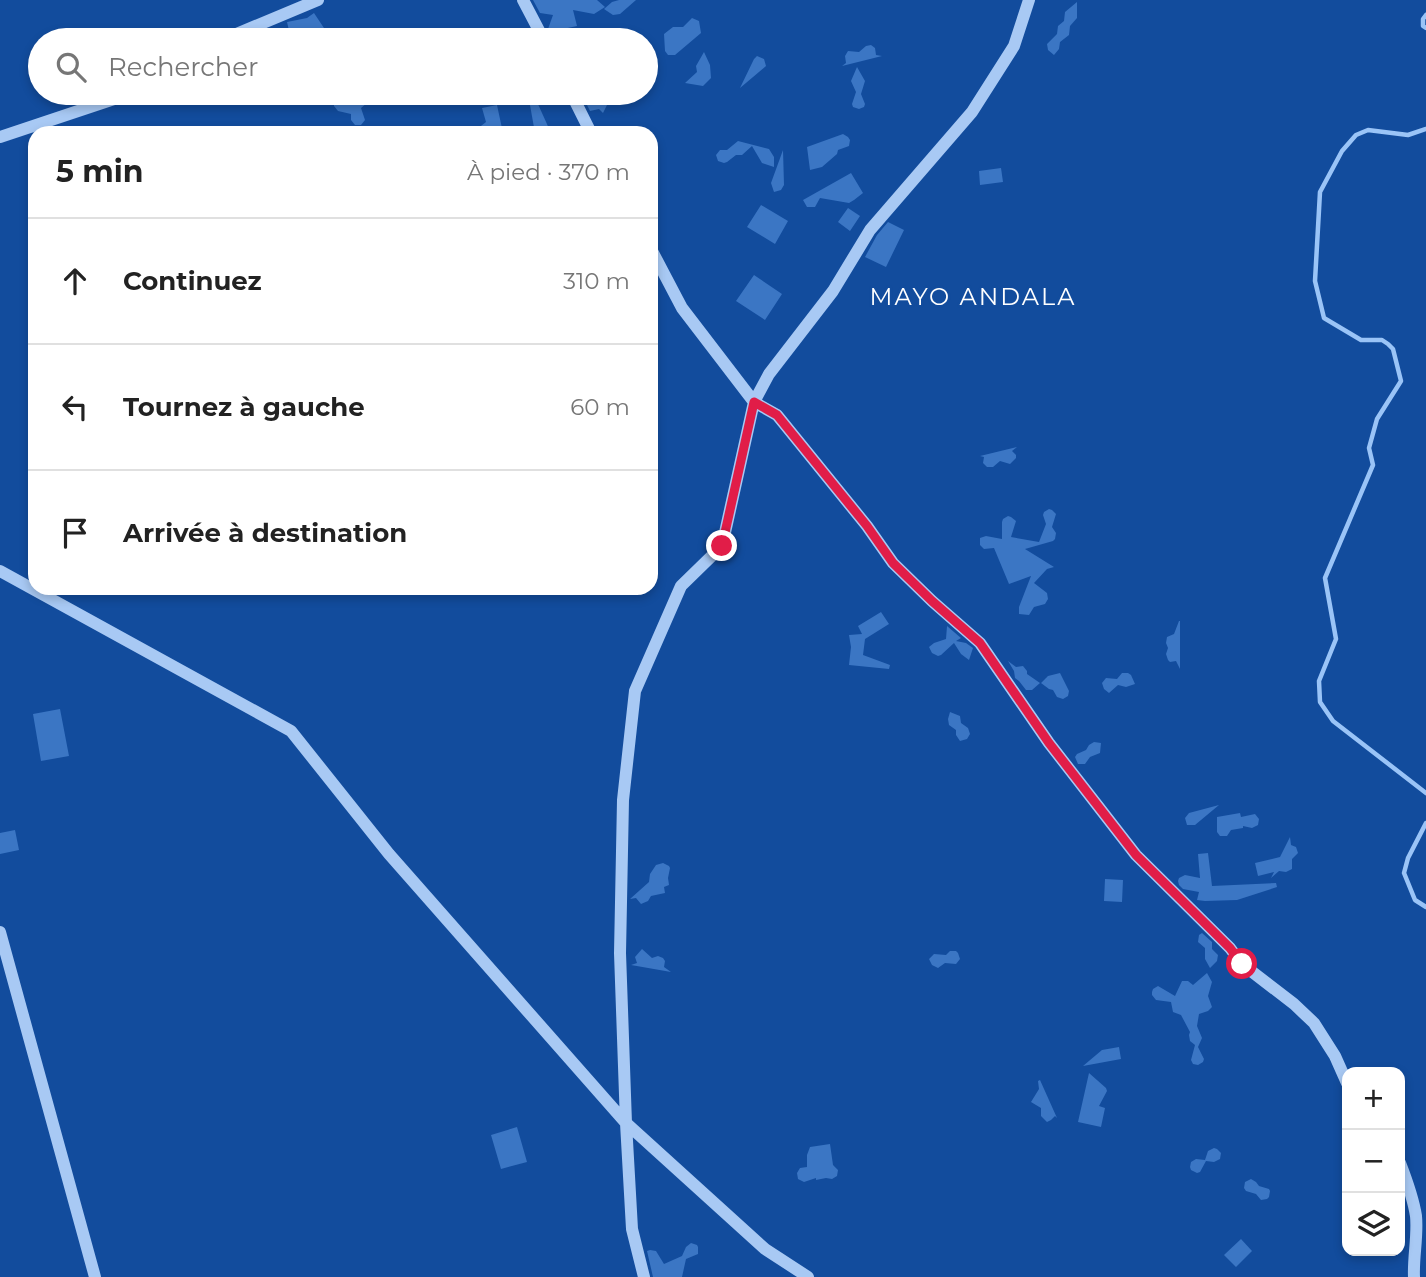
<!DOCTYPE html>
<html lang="fr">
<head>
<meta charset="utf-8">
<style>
  body { margin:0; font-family:Montserrat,sans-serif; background:#f2f2f2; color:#222 }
  .controls { position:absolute; right:21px; bottom:21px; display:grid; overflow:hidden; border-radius:14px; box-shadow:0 4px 10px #0003 }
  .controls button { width:63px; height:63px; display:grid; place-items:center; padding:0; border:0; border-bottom:2px solid #e0e0e0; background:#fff; color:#222; font:35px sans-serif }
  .stop { position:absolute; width:21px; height:21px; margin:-16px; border:5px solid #e11d48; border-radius:50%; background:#fff }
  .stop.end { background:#e11d48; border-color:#fff; box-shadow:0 2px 7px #0008 }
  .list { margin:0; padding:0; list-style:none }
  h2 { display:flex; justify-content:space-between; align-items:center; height:91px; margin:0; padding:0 28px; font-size:30px }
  h2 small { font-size:23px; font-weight:400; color:#767676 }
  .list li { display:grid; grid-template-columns:46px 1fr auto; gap:21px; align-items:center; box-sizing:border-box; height:126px; padding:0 28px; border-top:2px solid #e0e0e0 }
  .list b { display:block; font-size:26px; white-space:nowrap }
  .list em { font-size:23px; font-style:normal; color:#767676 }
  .icon { flex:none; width:38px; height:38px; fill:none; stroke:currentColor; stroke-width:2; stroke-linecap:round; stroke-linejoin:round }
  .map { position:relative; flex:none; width:1426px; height:1277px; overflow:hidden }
  .search { position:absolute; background:#fff; box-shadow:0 4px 10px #0003; left:28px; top:28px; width:630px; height:77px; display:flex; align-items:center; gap:18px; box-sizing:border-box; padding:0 24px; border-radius:38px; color:#767676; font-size:26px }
  .panel { position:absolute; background:#fff; box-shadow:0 4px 10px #0003; left:28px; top:126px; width:630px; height:469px; border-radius:21px }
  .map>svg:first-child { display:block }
</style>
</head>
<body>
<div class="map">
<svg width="1426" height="1277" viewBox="0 0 1426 1277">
  <rect width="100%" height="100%" fill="#124c9d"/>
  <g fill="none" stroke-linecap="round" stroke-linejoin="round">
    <path stroke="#9ac4f7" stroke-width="4.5" d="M1426,15L1423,19V26L1426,28
      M1426,129L1408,135L1368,130L1356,135L1342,151L1320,192L1315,281L1324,318L1361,340H1382L1388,344L1393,349L1401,381L1377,419L1369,448L1373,465L1325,578L1336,639L1319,681L1320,702L1333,721L1426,793
      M1426,823L1408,858L1404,873L1415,900L1426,907"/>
  </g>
  <path fill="#3b76c4" d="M533,0H597L605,7L594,14L573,10L577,26L563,29L560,36L555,39L552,38L548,29L553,15L540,13Z
    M619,0H636L620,14L613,15L604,9L612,2Z
    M1077,2V18L1070,26L1069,35L1060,42L1059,49L1054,55L1048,50L1047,44L1057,34L1058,26L1064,21L1065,12Z
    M314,13L324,28L290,35L287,22L307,18Z
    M692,18L699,21L701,33L675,55H668L665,51L664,34L673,27H683Z
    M871,45L875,48L876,55L882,56L842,66L846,63L845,56L848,51L859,52L866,46Z
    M704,52L710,65L711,78L703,86L685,83L697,72L696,66Z
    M757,56L764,59L766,66L740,88L754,59Z
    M857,67L865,81L861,94L865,104L864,107L859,109L853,107L852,104L856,92L851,81Z
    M349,93H353L355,96L358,93H379L361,108L365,120L361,125H355L351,120V114L338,111L334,106V103L337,98L350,99Z
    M532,93H533L551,133H535L528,94Z
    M581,93H613L603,113L599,109L590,111Z
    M497,105L503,133H472L486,122L482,108Z
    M843,134L848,137L850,140L849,146L838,150L837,154L822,167L810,170L807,147Z
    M738,141L769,149L774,157V167L762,163L752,146L742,155H736L727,162L724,163L718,161L716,155L720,150H727Z
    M783,150L784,185L781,190L774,192L771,183Z
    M1001,168L1003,182L980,185L979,171Z
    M851,173L863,193L854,200L849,203L820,198L815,207H807L803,200Z
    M761,205L788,221L775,244L747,227Z
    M848,208L860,216L850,231L838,222Z
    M888,222L904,230L886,267L865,257L877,235Z
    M754,275L782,294L765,320L736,301Z
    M1017,447L1012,451L1016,455V458L1010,464L1000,461L993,467H987L983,463L984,457L980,456Z
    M1049,509L1052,510L1056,514L1052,527L1056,533L1055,539L1053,541L1025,549L1054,567L1047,569L1034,583L1047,593L1048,599L1045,604L1034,607L1029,615L1019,614V607L1031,576L1009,584L994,548L984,549L980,545V538L986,536L1002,539V522L1003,519L1008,516L1011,517L1016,521L1011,537L1039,542L1046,524L1043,515L1044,512Z
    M881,612L889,624L865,639L863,655L890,665L889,669L849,665L851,647L849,635L862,634L858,626Z
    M1179,621H1180V669L1176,661L1170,662L1168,660L1166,654L1168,648L1166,643L1167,637L1174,634Z
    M947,626L961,638L956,641L966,643L973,648L969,660L961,654L954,643L941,655L938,656L932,653L929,647L934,643L946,639Z
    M1008,661L1016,667L1023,666L1027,671V674L1040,683L1032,690H1026L1019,681L1015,678L1014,671Z
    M1060,673L1069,691L1068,696L1063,699L1057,697L1053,690L1049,689L1041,683L1048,676Z
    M1122,673H1128L1131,675L1135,684L1126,687L1118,685L1109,693L1104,689L1102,683L1106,678L1117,679Z
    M60,709L69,756L41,761L33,714Z
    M950,712L960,716L961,723L968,728L970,734L967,739L960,741L956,735V730L949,725L948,719Z
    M1094,742L1101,743L1100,753L1090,757L1085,764H1078L1075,757L1077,754L1086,750L1089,745Z
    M1219,805L1195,825H1187L1185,818L1189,813Z
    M1240,813L1241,817L1255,814L1259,819L1258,825L1252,828L1243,826V828L1231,830L1227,836H1220L1217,832V817Z
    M15,830L19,850L0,854V833Z
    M1290,837L1291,845L1296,847L1298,853L1292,859V869L1286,872L1279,871L1271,878L1274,872L1258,876L1255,863L1280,857Z
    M1208,853L1212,886L1276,883L1277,887L1237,900L1205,901L1197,900L1199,892L1183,889L1179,885L1178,881L1179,878L1185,875L1200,878L1198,854Z
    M663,863L669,866L670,868L668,878L669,885L664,887L665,893L651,896L648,901L641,904L636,898L630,899L649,882L650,874L656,865Z
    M1105,879L1123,880L1122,902L1104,901Z
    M1202,933L1212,942V949L1218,955L1217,961L1210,968L1205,959V948L1198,942L1199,935Z
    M642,949L652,958L658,956L663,958L665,961L664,967L671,972L631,965L637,963L635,957Z
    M950,951H956L958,953L960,959L956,964L945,963L938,968L932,965L929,959L934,954L946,955Z
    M1207,973L1212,982L1208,996L1212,1007L1208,1011L1199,1014L1197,1026L1202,1038L1198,1047L1204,1059L1203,1062L1198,1065L1193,1064L1191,1060L1195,1045L1190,1041L1189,1035L1190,1032L1181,1015L1173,1012L1171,1002L1156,1000L1152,995V992L1153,989L1158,986L1175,996L1182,981H1188L1193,985Z
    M1119,1047L1121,1059L1083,1066L1102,1050Z
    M1089,1073L1106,1088L1107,1091L1099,1106L1105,1108L1101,1127L1078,1122Z
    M1040,1080L1057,1118L1055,1116L1051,1120L1047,1122L1041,1116V1108L1031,1102L1039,1089L1038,1081Z
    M517,1127L527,1162L501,1169L491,1135Z
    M830,1144L833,1165L838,1170L837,1176L832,1179L826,1178L816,1180V1178L804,1182L798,1179L797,1173L800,1168L807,1167V1155L810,1147Z
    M1214,1148L1217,1149L1221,1153L1220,1159L1214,1162L1206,1161L1200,1172L1197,1173L1191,1170L1190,1167L1191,1162L1196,1159L1205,1160L1208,1151Z
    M1251,1179L1256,1182L1259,1186L1269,1189L1270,1191L1269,1197L1267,1199L1261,1200L1256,1194L1246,1191L1244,1188L1245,1182Z
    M1241,1239L1252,1251L1236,1267L1224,1255Z
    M691,1243L697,1245L698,1247V1254L686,1259L682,1277H653L647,1251L650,1250L656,1251L664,1264L682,1256L686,1247Z"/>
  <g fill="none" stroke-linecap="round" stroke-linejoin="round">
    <path stroke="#a8c9f4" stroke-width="12" d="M523,0L544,40
      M1029,0L1014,46L972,112L870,230L833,291L769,374L754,402L777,415L867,526L893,563L932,601L980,643L1049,743L1136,855L1230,948L1242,964L1294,1004L1314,1023L1335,1056L1347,1083
      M225,40L234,35L318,0
      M571,93L591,133
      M0,137L132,93
      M0,571L291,731L389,854L626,1123L765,1249L808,1277
      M0,932L95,1277
      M1400,1163C1407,1181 1413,1197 1416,1216C1418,1236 1413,1257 1414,1277
      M644,1277L632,1229L626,1123L620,953L623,800L635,691L681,586L722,546L754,402L682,308L651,249"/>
  </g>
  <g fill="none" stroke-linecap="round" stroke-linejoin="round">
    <path stroke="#e11d48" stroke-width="9" d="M722,546L754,402L777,415L867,526L893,563L932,601L980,643L1049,743L1136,855L1230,948L1242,964"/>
  </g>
  <g text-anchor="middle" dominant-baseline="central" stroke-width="5" stroke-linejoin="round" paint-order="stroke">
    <g font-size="24" letter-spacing="2" fill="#fff" stroke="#124c9d">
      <text x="973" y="296">MAYO ANDALA</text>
    </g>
  </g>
</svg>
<div class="controls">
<button>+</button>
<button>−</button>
<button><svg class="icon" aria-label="layers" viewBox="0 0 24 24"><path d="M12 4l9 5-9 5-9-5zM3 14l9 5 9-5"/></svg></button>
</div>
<div class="stop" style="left:1242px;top:964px"></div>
<div class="stop end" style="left:722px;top:546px"></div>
<div class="search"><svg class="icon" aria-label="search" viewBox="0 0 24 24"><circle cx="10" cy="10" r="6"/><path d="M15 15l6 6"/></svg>Rechercher</div>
<section class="panel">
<h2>5 min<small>À pied · 370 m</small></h2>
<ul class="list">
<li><svg class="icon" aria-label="ahead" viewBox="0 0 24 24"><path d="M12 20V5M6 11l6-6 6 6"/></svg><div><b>Continuez</b></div><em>310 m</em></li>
<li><svg class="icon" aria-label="left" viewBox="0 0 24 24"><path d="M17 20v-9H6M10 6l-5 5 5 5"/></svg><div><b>Tournez à gauche</b></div><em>60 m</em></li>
<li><svg class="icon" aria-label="arrive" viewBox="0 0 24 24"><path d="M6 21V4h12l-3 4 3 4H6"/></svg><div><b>Arrivée à destination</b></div></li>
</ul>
</section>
</div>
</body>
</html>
